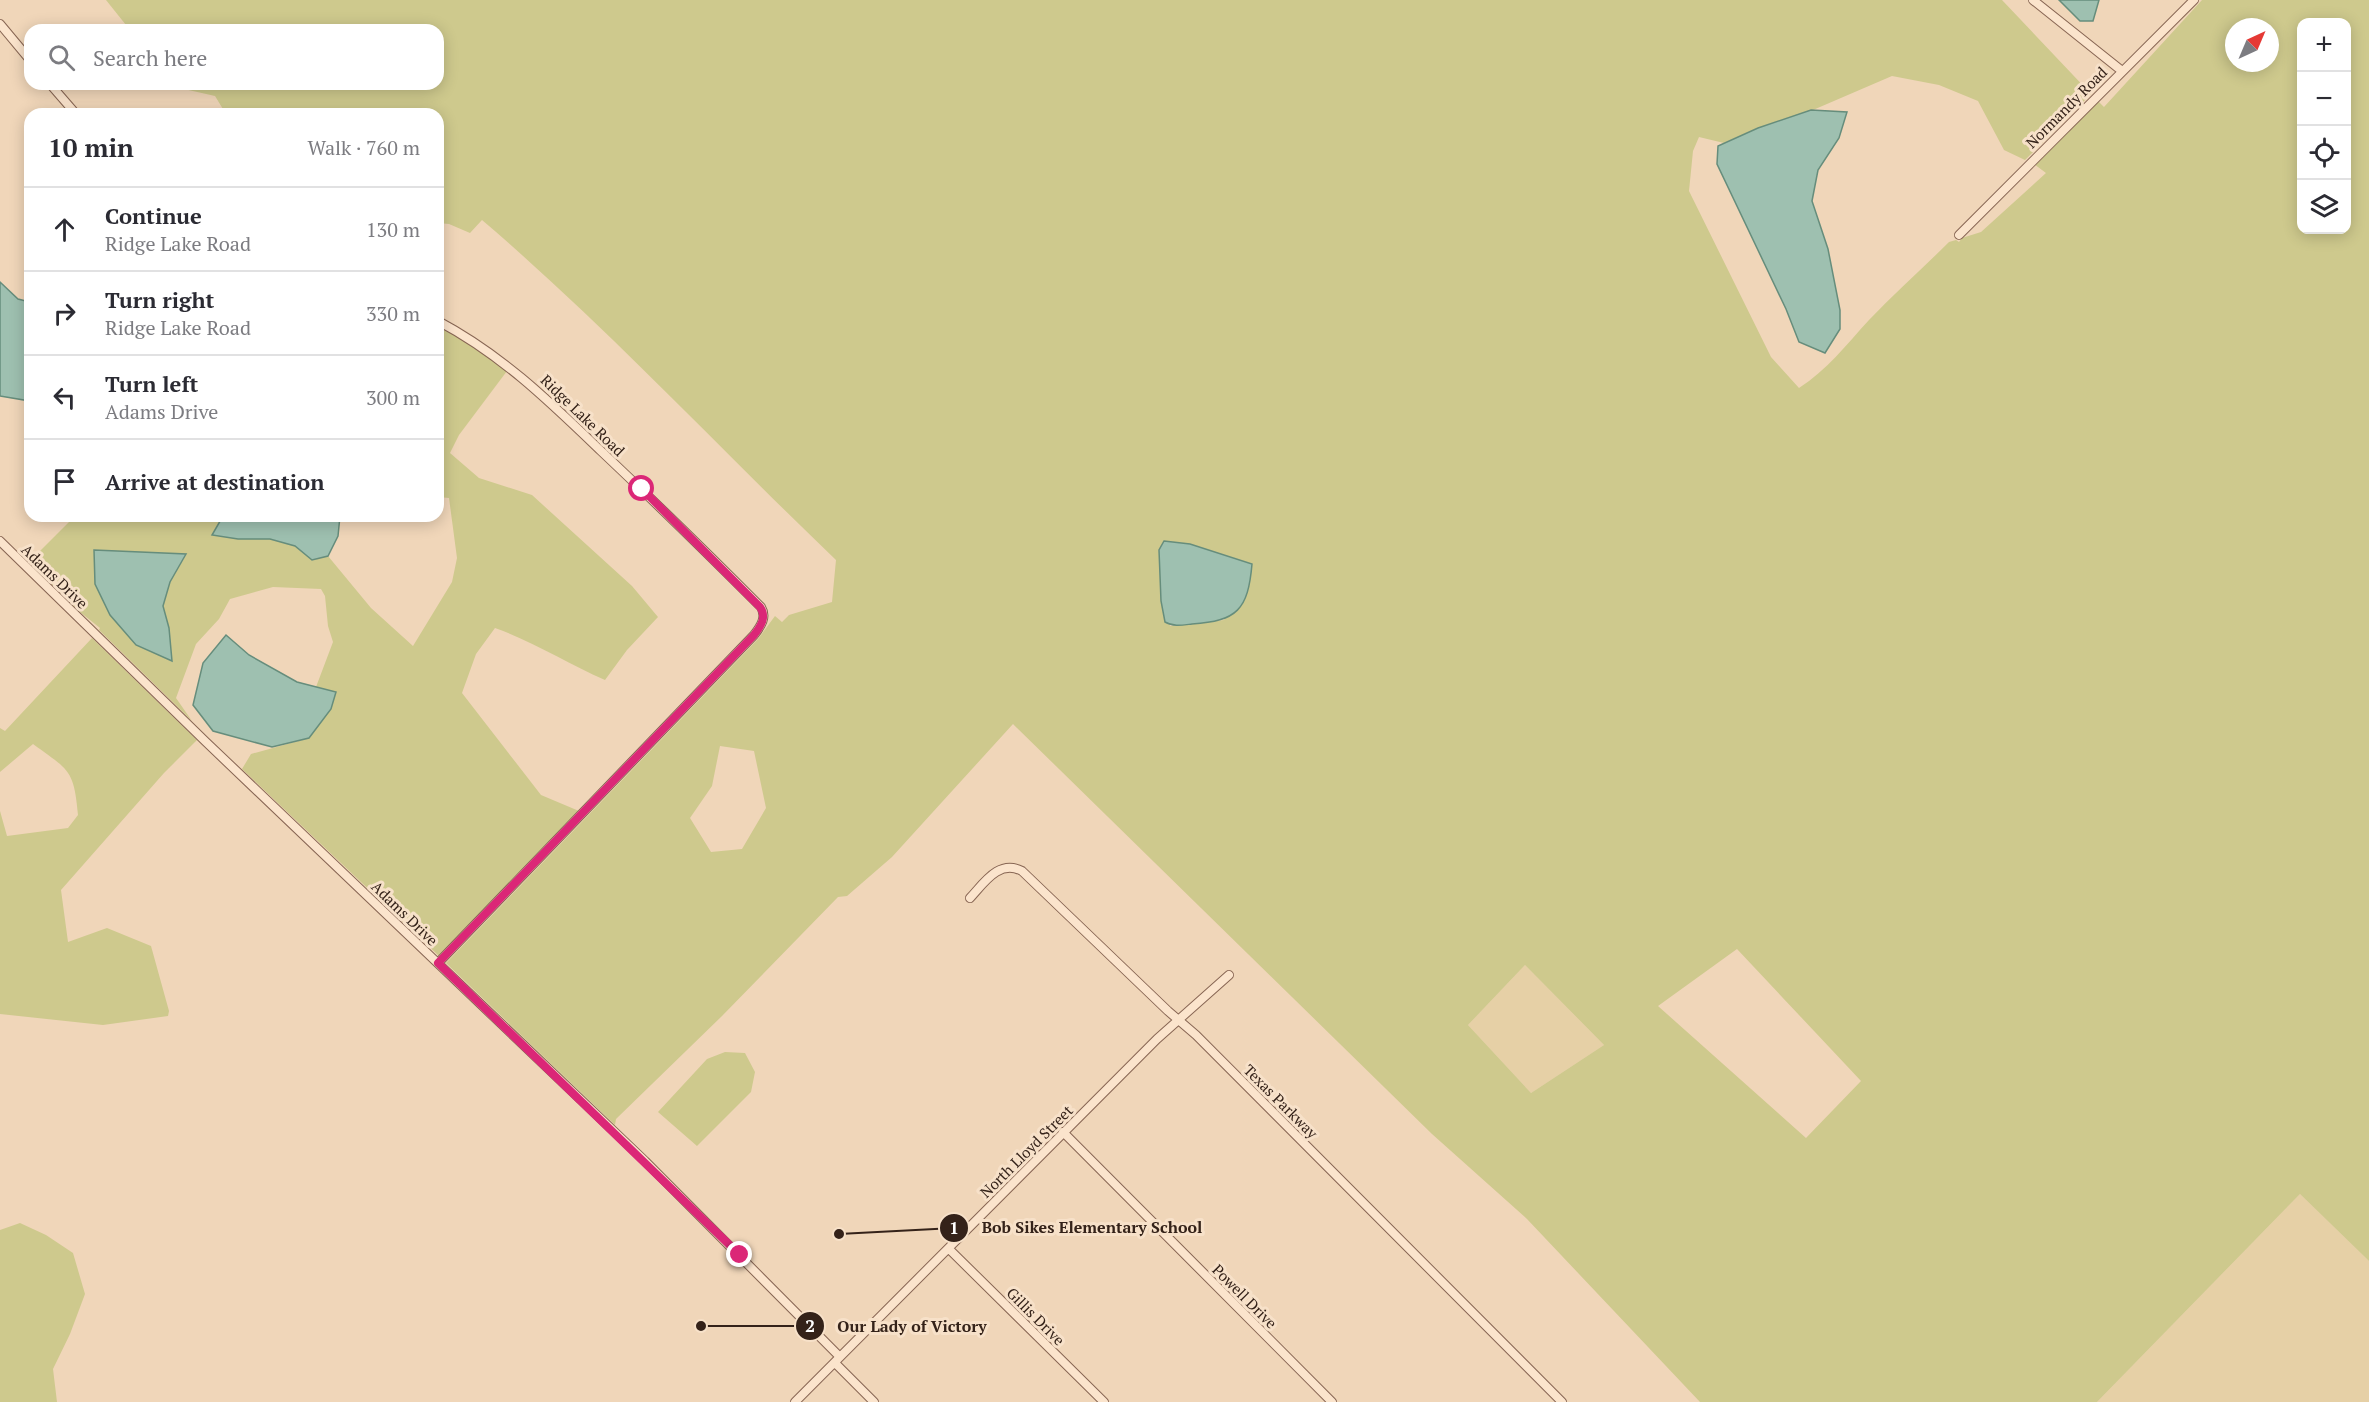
<!DOCTYPE html>
<html lang="en">
<head>
<meta charset="utf-8">
<style>
  body { margin:0; font-family:"PT Serif",serif; background:#f7f7f7; color:#2b2b33 }
  .controls { position:absolute; right:18px; top:18px; display:grid; overflow:hidden; border-radius:12px; box-shadow:0 3px 15px #0003 }
  .controls button { width:54px; height:54px; display:grid; place-items:center; padding:0; border:0; border-bottom:2px solid #e1e1e2; background:#fff; color:#2b2b33; font:30px sans-serif }
  .compass { position:absolute; left:2225px; top:18px; width:54px; height:54px; border-radius:50%; background:#fff; box-shadow:0 3px 15px #0003; rotate:44deg }
  .stop { position:absolute; width:18px; height:18px; margin:-14px; border:4px solid #db2777; border-radius:50%; background:#fff }
  .stop.end { background:#db2777; border-color:#fff; box-shadow:0 2px 6px #0008 }
  .list { margin:0; padding:0; list-style:none }
  h2 { display:flex; justify-content:space-between; align-items:center; height:78px; margin:0; padding:0 24px; font-size:26px }
  h2 small { font-size:20px; font-weight:400; color:#7c7c81 }
  .list li { display:grid; grid-template-columns:39px 1fr auto; gap:18px; align-items:center; box-sizing:border-box; height:84px; padding:0 24px; border-top:2px solid #e1e1e2 }
  .list b { display:block; font-size:22px; white-space:nowrap }
  .list p { margin:0; font-size:20px; white-space:nowrap; color:#7c7c81 }
  .list em { font-size:20px; font-style:normal; color:#7c7c81 }
  .icon { flex:none; width:33px; height:33px; fill:none; stroke:currentColor; stroke-width:2; stroke-linecap:round; stroke-linejoin:round }
  .map { position:relative; flex:none; width:2369px; height:1402px; overflow:hidden }
  .search { position:absolute; background:#fff; box-shadow:0 3px 15px #0003; left:24px; top:24px; width:420px; height:66px; display:flex; align-items:center; gap:15px; box-sizing:border-box; padding:0 21px; border-radius:18px; color:#7c7c81; font-size:22px }
  .panel { position:absolute; background:#fff; box-shadow:0 3px 15px #0003; left:24px; top:108px; width:420px; height:414px; border-radius:18px }
  .map>svg:first-child { display:block }
</style>
</head>
<body>
<div class="map">
<svg width="2369" height="1402" viewBox="0 0 2369 1402">
  <rect width="100%" height="100%" fill="#f0d6b9"/>
  <path fill="#e6d0a6" d="M1525,965L1604,1045L1531,1093L1468,1025Z
    M2300,1194L2369,1261V1402H2097Z"/>
  <path fill="#cec98d" fill-rule="evenodd" d="M106,0H2002L2091,94L2025,160L2004,150L1978,101L1939,85L1892,76L1813,110L1758,128L1724,143L1699,137L1693,151L1689,191L1771,357L1799,388C1827,370 1846,345 1869,320C1895,293 1923,268 1949,242L1956,240L1959,242L1962,238L1981,232L2046,173L2034,164L2098,101L2104,107L2202,0H2369V1261L2300,1194L2097,1402H1700L1527,1219L1432,1134L1013,724L892,857L847,896L838,897L722,1016L616,1119L615,1125L446,963L758,639L775,616L782,622L789,615L832,602L836,560C718,447 606,326 482,220L470,233L449,224L438,223V114H226L215,96L184,89L178,84H438V30H130ZM2302,22H2346V230H2302ZM2234,27H2270V63H2234ZM1164,541L1190,544L1252,564L1224,620L1170,626L1159,551ZM720,746L754,751L766,808L742,849L711,852L690,818L712,786ZM1737,949L1861,1081L1806,1138L1658,1006ZM1525,965L1604,1045L1531,1093L1468,1025Z
    M438,327L463,340L507,371L459,435L450,453L479,478L532,495L632,586L658,617L627,650L605,680C568,664 534,642 495,628L476,654L462,693L541,795L579,811L439,956L242,769L251,754L309,738L336,692L316,687L333,642L328,626L325,596L321,589L273,587L230,599L219,619L196,644L176,698L192,721L99,630L100,628L80,612L29,562L75,516H223L212,534L238,539H270L295,546L312,560L328,556L371,608L413,646L452,582L457,558L449,498L438,497ZM94,551L186,555L170,582L163,606Z
    M92,638L197,740L164,773L61,890L68,942L107,928L151,946L169,1011L168,1016L103,1025L0,1014V811L7,836L68,828L78,815C74,768 68,770 33,744L0,772V728L5,731Z
    M725,1052L745,1053L755,1072L751,1092L697,1146L658,1112L707,1059Z
    M20,1223L46,1235L73,1253L85,1294L70,1334L53,1369L57,1402H0V1230Z"/>
  <path fill="#9ec0b0" stroke="#668d7c" stroke-width="1.5" d="M2059,0H2099L2093,21H2080Z
    M1811,110L1847,112L1839,138L1818,170L1812,201L1828,249L1840,310V329L1825,353L1799,342L1786,309L1717,164L1718,146L1758,128Z
    M0,282L18,299L30,302V401L0,396Z
    M223,516H340L338,536L328,556L312,560L295,546L270,539H238L212,535Z
    M1164,541L1190,544L1252,564C1248,610 1237,621 1192,624C1183,625 1173,627 1165,622L1161,601L1159,550Z
    M94,550L186,554L170,582L163,606L169,628L172,661L136,645L110,615L95,584Z
    M226,635L249,655L297,682L336,692L331,709L309,738L272,747L213,731L193,705L203,663Z"/>
  <g fill="none" stroke-linecap="round" stroke-linejoin="round">
    <g stroke="#876553" stroke-width="10">
      <path id="street" d="M2033,0L2122,71
        M0,24L30,60
        M50,84L76,114
        M1959,235L2194,0
        M438,321C502,355 549,401 601,451C655,502 708,554 761,607C767,617 761,626 754,635L438,963
        M0,541L206,742L645,1161L840,1357
        M970,898C984,883 999,859 1022,871L1168,1011L1196,1035L1562,1402
        M1063,1132L1332,1402
        M949,1249L1104,1402
        M835,1363L874,1402
        M795,1402L1157,1039L1229,975"/>
    </g>
    <use href="#street" stroke="#fbe4cc" stroke-width="8"/>
  </g>
  <g fill="none" stroke-linecap="round" stroke-linejoin="round">
    <path stroke="#db2777" stroke-width="8" d="M642,489L760,607C767,617 761,626 754,635L438,963L740,1255"/>
  </g>
  <g text-anchor="middle" dominant-baseline="central" stroke-width="6" stroke-linejoin="round" paint-order="stroke">
    <g font-size="15" fill="#342219" stroke="#f7e1c9">
      <text transform="translate(2066 107) rotate(-45)">Normandy Road</text>
      <text transform="translate(583 415) rotate(44)">Ridge Lake Road</text>
      <text transform="translate(55 576) rotate(44)">Adams Drive</text>
      <text transform="translate(405 913) rotate(44)">Adams Drive</text>
      <text transform="translate(1281 1101) rotate(45)">Texas Parkway</text>
      <text transform="translate(1026 1151) rotate(-45)">North Lloyd Street</text>
      <text transform="translate(1245 1296) rotate(45)">Powell Drive</text>
      <text transform="translate(1036 1316) rotate(45)">Gillis Drive</text>
    </g>
  </g>
  <path fill="none" stroke="#342219" stroke-width="2" d="M839 1234L954 1228M701 1326L810 1326"/>
  <g fill="#342219" stroke="#f7e1c9" stroke-width="2">
    <circle cx="839" cy="1234" r="6"/>
    <circle cx="701" cy="1326" r="6"/>
    <circle cx="954" cy="1228" r="15"/>
    <circle cx="810" cy="1326" r="15"/>
  </g>
  <g font-size="18" text-anchor="middle" font-weight="bold" fill="#fff">
    <text x="954" y="1234">1</text>
    <text x="810" y="1332">2</text>
  </g>
  <g font-size="16" text-anchor="middle" font-weight="bold" fill="#342219" stroke="#f7e1c9" stroke-width="6" stroke-linejoin="round" paint-order="stroke">
    <text x="1092" y="1233">Bob Sikes Elementary School</text>
    <text x="912" y="1332">Our Lady of Victory</text>
  </g>
</svg>
<div class="controls">
<button>+</button>
<button>−</button>
<button><svg class="icon" aria-label="locate" viewBox="0 0 24 24"><circle cx="12" cy="12" r="6"/><path d="M12 2v4M12 18v4M2 12h4M18 12h4"/></svg></button>
<button><svg class="icon" aria-label="layers" viewBox="0 0 24 24"><path d="M12 4l9 5-9 5-9-5zM3 14l9 5 9-5"/></svg></button>
</div>
<svg class="compass" viewBox="-18 -18 36 36"><path d="M0-13l5 13h-10z" fill="#e53935"/><path d="M0 13l5-13h-10z" fill="#7c7c81"/></svg>
<div class="stop" style="left:642px;top:489px"></div>
<div class="stop end" style="left:740px;top:1255px"></div>
<div class="search"><svg class="icon" aria-label="search" viewBox="0 0 24 24"><circle cx="10" cy="10" r="6"/><path d="M15 15l6 6"/></svg>Search here</div>
<section class="panel">
<h2>10 min<small>Walk · 760 m</small></h2>
<ul class="list">
<li><svg class="icon" aria-label="ahead" viewBox="0 0 24 24"><path d="M12 20V5M6 11l6-6 6 6"/></svg><div><b>Continue</b><p>Ridge Lake Road</p></div><em>130 m</em></li>
<li><svg class="icon" aria-label="right" viewBox="0 0 24 24"><path d="M7 20v-9h11M14 6l5 5-5 5"/></svg><div><b>Turn right</b><p>Ridge Lake Road</p></div><em>330 m</em></li>
<li><svg class="icon" aria-label="left" viewBox="0 0 24 24"><path d="M17 20v-9H6M10 6l-5 5 5 5"/></svg><div><b>Turn left</b><p>Adams Drive</p></div><em>300 m</em></li>
<li><svg class="icon" aria-label="arrive" viewBox="0 0 24 24"><path d="M6 21V4h12l-3 4 3 4H6"/></svg><div><b>Arrive at destination</b></div></li>
</ul>
</section>
</div>
</body>
</html>
